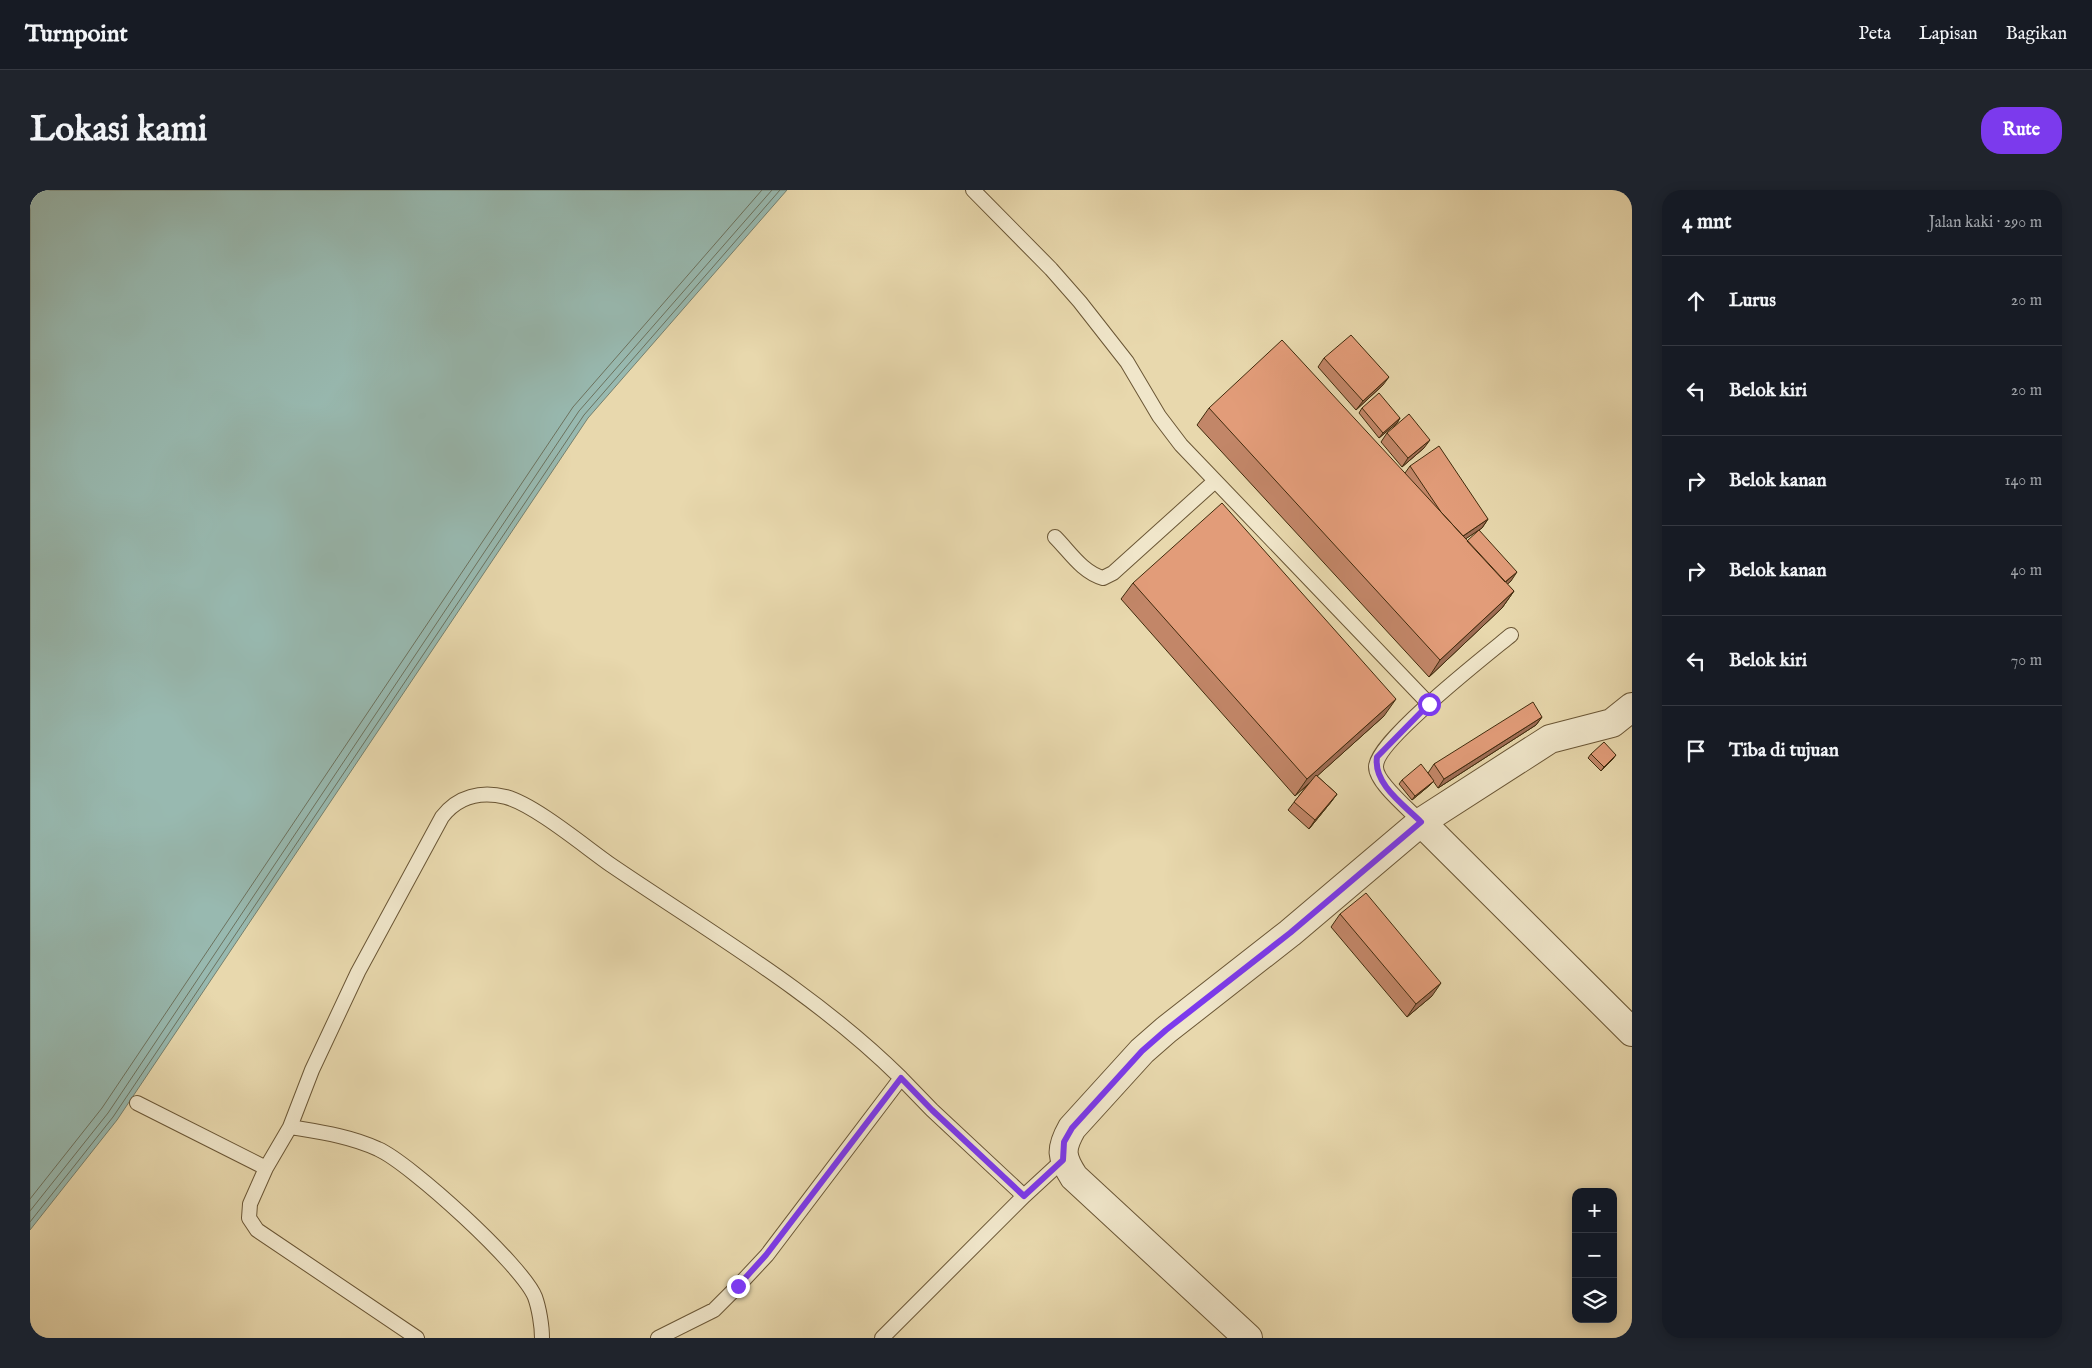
<!DOCTYPE html>
<html lang="id">
<head>
<meta charset="utf-8">
<style>
  body { margin:0; font-family:"IM FELL English",serif; background:#20242c; color:#f1f3f6 }
  .controls { position:absolute; right:15px; bottom:15px; display:grid; overflow:hidden; border-radius:10px; box-shadow:0 2px 12px #0003 }
  .controls button { width:45px; height:45px; display:grid; place-items:center; padding:0; border:0; border-bottom:1px solid #363941; background:#171b24; color:#f1f3f6; font:25px sans-serif }
  .stop { position:absolute; width:15px; height:15px; margin:-11px; border:4px solid #7c3aed; border-radius:50%; background:#fff }
  .stop.end { background:#7c3aed; border-color:#fff; box-shadow:0 1px 5px #0008 }
  .list { margin:0; padding:0; list-style:none }
  h2 { display:flex; justify-content:space-between; align-items:center; height:65px; margin:0; padding:0 20px; font-size:21px }
  h2 small { font-size:16px; font-weight:400; color:#9ea1a6 }
  .list li { display:grid; grid-template-columns:32px 1fr auto; gap:15px; align-items:center; box-sizing:border-box; height:90px; padding:0 20px; border-top:1px solid #363941 }
  .list b { display:block; font-size:19px; white-space:nowrap }
  .list em { font-size:16px; font-style:normal; color:#9ea1a6 }
  .icon { flex:none; width:28px; height:28px; fill:none; stroke:currentColor; stroke-width:2; stroke-linecap:round; stroke-linejoin:round }
  .map { position:relative; flex:none; width:1602px; height:1148px; overflow:hidden; border-radius:20px }
  header { display:flex; align-items:center; gap:30px; box-sizing:border-box; height:70px; padding:0 25px; background:#171b24; border-bottom:1px solid #363941 }
  header strong { font-size:24px }
  nav { display:flex; gap:28px; margin-inline-start:auto; font-size:18px }
  .intro { display:flex; align-items:center; justify-content:space-between; box-sizing:border-box; height:120px; padding:0 30px }
  h1 { margin:0; font-size:35px }
  .button { padding:12px 22px; border-radius:20px; background:#7c3aed; color:#fff; font-size:18px; font-weight:700 }
  main { display:flex; gap:30px; padding:0 30px }
  aside { flex:1; background:#171b24; border-radius:20px; box-shadow:0 2px 12px #0003 }
  .map>svg:first-child { display:block }
</style>
</head>
<body>
<header>
<strong>Turnpoint</strong>
<nav><a>Peta</a><a>Lapisan</a><a>Bagikan</a></nav>
</header>
<div class="intro"><h1>Lokasi kami</h1><a class="button">Rute</a></div>
<main>
<div class="map">
<svg width="1602" height="1148" viewBox="0 0 1602 1148">
  <rect width="100%" height="100%" fill="#e8d8ad"/>
  <filter id="stains"><feTurbulence type="fractalNoise" baseFrequency=".004" numOctaves="4"/><feColorMatrix values="0 0 0 0 .2 0 0 0 0 .09 0 0 0 0 .02 0 0 0 .5 -.17"/></filter>
  <radialGradient id="worn" r=".72"><stop offset=".6" stop-color="#630" stop-opacity="0"/><stop offset="1" stop-color="#630" stop-opacity=".3"/></radialGradient>
  <path fill="#98b9b0" stroke="#75806f" d="M0,0H757L558,228L87,930L0,1040Z"/>
  <g fill="none" stroke-linecap="round" stroke-linejoin="round">
    <path stroke="#6c725e" stroke-width="1" d="M0,1009L72,918L543,217L732,0
      M0,1021L78,923L549,221L742,0
      M0,1032L83,927L554,225L750,0"/>
    <g stroke="#6a5635" stroke-width="16">
      <path id="lane" d="M943,0L1021,79L1050,112L1097,172L1129,226L1151,255L1399,514
        M1025,347C1040,362 1052,382 1073,388L1083,383L1185,291
        M1391,632C1380,620 1346,593 1346,577C1345,552 1458,464 1481,445
        M107,913L236,978
        M260,937C290,942 320,946 348,959C380,973 493,1076 505,1107C509,1118 512,1136 512,1148
        M387,1148L227,1040L219,1028L220,1014L236,978L260,937L282,880L328,782L412,627C428,606 451,601 476,607C505,615 554,656 581,675C681,743 785,803 871,888
        M628,1148L684,1120L708,1096L737,1065L871,888L902,920L994,1006
        M852,1148L994,1006L1033,970"/>
    </g>
    <g stroke="#6a5635" stroke-width="30">
      <path id="street" d="M1391,632L1602,842
        M1218,1148L1044,987C1031,967 1030,959 1042,938L1112,861L1136,840L1260,743L1391,632L1520,549L1582,533L1602,517"/>
    </g>
    <use href="#lane" stroke="#f0e6ca" stroke-width="14"/>
    <use href="#street" stroke="#f0e6ca" stroke-width="28"/>
  </g>
  <path fill="#c28668" stroke="#402b0d" d="M1294,168L1353,195L1326,220L1288,177Z
    M1179,218L1375,283L1380,276L1458,329L1452,338L1435,349L1481,391L1477,394L1484,401L1472,418L1399,487L1167,235Z
    M1332,218L1370,228L1367,233L1349,248L1329,223Z
    M1357,243L1394,258L1372,277L1351,252Z
    M1103,393L1354,526L1287,586L1307,604L1301,612L1279,639L1258,620L1279,593L1265,606L1091,409Z
    M1512,527L1506,535L1408,598L1403,591L1400,595L1382,610L1369,594L1372,590L1401,587L1398,583L1404,574Z
    M1561,564L1583,569L1571,581L1558,568Z
    M1310,724L1402,806L1377,827L1301,737Z"/>
  <path fill="#9e6d55" stroke="#402b0d" d="M1359,187L1353,195L1326,220L1333,211Z
    M1370,228L1367,233L1349,248L1353,243Z
    M1400,250L1394,258L1372,277L1378,268Z
    M1458,329L1452,338L1422,358L1429,349Z
    M1487,382L1481,391L1464,406L1470,397Z
    M1484,401L1472,418L1399,487L1410,470Z
    M1366,509L1354,526L1265,606L1277,589Z
    M1512,527L1506,535L1408,598L1414,589Z
    M1586,565L1583,569L1571,581L1574,577Z
    M1404,591L1400,595L1382,610L1385,606Z
    M1307,604L1301,612L1279,639L1285,630Z
    M1411,793L1402,806L1377,827L1386,814Z"/>
  <path fill="#e29c79" stroke="#402b0d" d="M1321,145L1359,187L1333,211L1294,168Z
    M1252,150L1484,401L1410,470L1179,218Z
    M1349,203L1370,228L1353,243L1332,218Z
    M1379,224L1400,250L1378,268L1357,243Z
    M1409,256L1458,329L1433,346L1411,322L1380,276Z
    M1192,313L1366,509L1277,589L1103,393Z
    M1449,340L1487,382L1475,392L1437,351Z
    M1503,512L1512,527L1414,589L1404,574Z
    M1574,552L1586,565L1574,577L1561,564Z
    M1391,574L1404,591L1385,606L1372,590Z
    M1286,585L1307,604L1285,630L1264,612Z
    M1336,703L1411,793L1386,814L1310,724Z"/>
  <g fill="none" stroke-linecap="round" stroke-linejoin="round">
    <path stroke="#7c3aed" stroke-width="6" d="M708,1096L736,1065L871,888L902,920L994,1006L1033,970L1034,952L1042,938L1112,861L1136,840L1260,743L1391,632C1374,615 1343,594 1347,567L1399,514"/>
  </g>
  <rect width="100%" height="100%" filter="url(#stains)"/>
  <rect width="100%" height="100%" fill="url(#worn)"/>
</svg>
<div class="controls">
<button>+</button>
<button>−</button>
<button><svg class="icon" aria-label="layers" viewBox="0 0 24 24"><path d="M12 4l9 5-9 5-9-5zM3 14l9 5 9-5"/></svg></button>
</div>
<div class="stop" style="left:1399px;top:514px"></div>
<div class="stop end" style="left:708px;top:1096px"></div>
</div>
<aside>
<h2>4 mnt<small>Jalan kaki · 290 m</small></h2>
<ul class="list">
<li><svg class="icon" aria-label="ahead" viewBox="0 0 24 24"><path d="M12 20V5M6 11l6-6 6 6"/></svg><div><b>Lurus</b></div><em>20 m</em></li>
<li><svg class="icon" aria-label="left" viewBox="0 0 24 24"><path d="M17 20v-9H6M10 6l-5 5 5 5"/></svg><div><b>Belok kiri</b></div><em>20 m</em></li>
<li><svg class="icon" aria-label="right" viewBox="0 0 24 24"><path d="M7 20v-9h11M14 6l5 5-5 5"/></svg><div><b>Belok kanan</b></div><em>140 m</em></li>
<li><svg class="icon" aria-label="right" viewBox="0 0 24 24"><path d="M7 20v-9h11M14 6l5 5-5 5"/></svg><div><b>Belok kanan</b></div><em>40 m</em></li>
<li><svg class="icon" aria-label="left" viewBox="0 0 24 24"><path d="M17 20v-9H6M10 6l-5 5 5 5"/></svg><div><b>Belok kiri</b></div><em>70 m</em></li>
<li><svg class="icon" aria-label="arrive" viewBox="0 0 24 24"><path d="M6 21V4h12l-3 4 3 4H6"/></svg><div><b>Tiba di tujuan</b></div></li>
</ul>
</aside>
</main>
</body>
</html>
